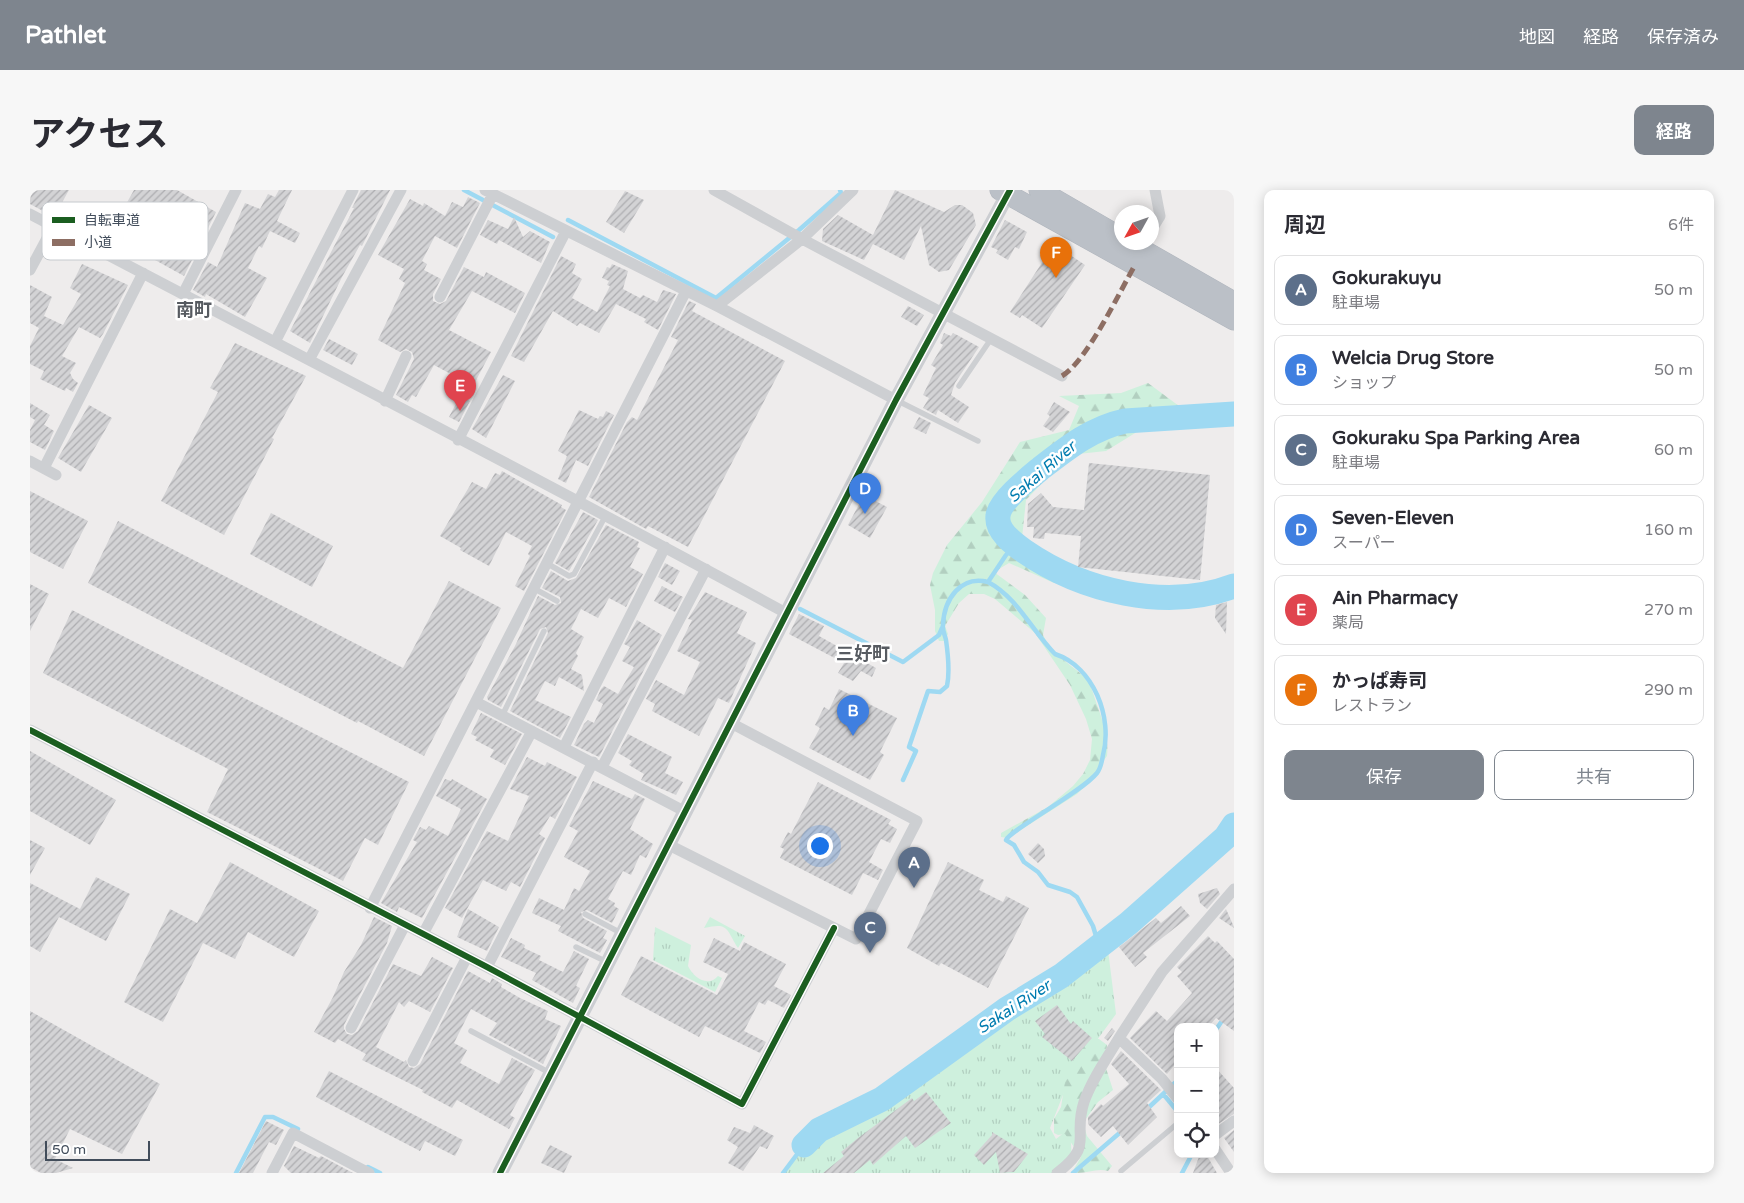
<!DOCTYPE html>
<html lang="ja">
<head>
<meta charset="utf-8">
<style>
  body { margin:0; font-family:"Varela Round","Noto Sans JP",sans-serif; background:#f7f7f7; color:#2b2b33 }
  .controls { position:absolute; right:15px; bottom:15px; display:grid; overflow:hidden; border-radius:10px; box-shadow:0 2px 12px #0003 }
  .controls button { width:45px; height:45px; display:grid; place-items:center; padding:0; border:0; border-bottom:1px solid #e1e1e2; background:#fff; color:#2b2b33; font:25px sans-serif }
  .compass { position:absolute; left:1084px; top:15px; width:45px; height:45px; border-radius:50%; background:#fff; box-shadow:0 2px 12px #0003; rotate:230deg }
  .scale { position:absolute; left:15px; bottom:12px; width:105px; box-sizing:border-box; padding-left:5px; border:2px solid #424d5b; border-top:0; font-size:14px; line-height:18px; white-space:nowrap; color:#424d5b; -webkit-text-stroke:4px #fff; paint-order:stroke }
  .you { position:absolute; left:789px; top:655px; width:18px; height:18px; margin:-12px; border:4px solid #fff; border-radius:50%; background:#1a73e8; box-shadow:0 0 0 8px #1a73e833 }
  .badge { display:grid; place-items:center; width:32px; height:32px; border-radius:50%; background:#7e858e; color:#fff; font-size:16px; font-weight:700 }
  .pin { position:absolute; translate:-50% -41px; filter:drop-shadow(0 1px 2px #0008) }
  .pin::after { content:''; position:absolute; top:26px; width:18px; height:15px; background:inherit; clip-path:polygon(0 0,100% 0,50% 100%) }
  .list { margin:0; padding:0; list-style:none }
  h2 { display:flex; justify-content:space-between; align-items:center; height:65px; margin:0; padding:0 20px; font-size:21px }
  h2 small { font-size:16px; font-weight:400; color:#7c7c81 }
  .list li { display:grid; grid-template-columns:32px 1fr auto; gap:15px; align-items:center; box-sizing:border-box; height:70px; margin:0 10px 10px; padding:0 10px; border:1px solid #e1e1e2; border-radius:10px }
  .list b { display:block; font-size:19px; white-space:nowrap }
  .list p { margin:0; font-size:16px; white-space:nowrap; color:#7c7c81 }
  .list em { font-size:16px; font-style:normal; color:#7c7c81 }
  .actions { display:flex; gap:10px; padding:15px 20px }
  .actions a { flex:1; padding:11px 0; border:1px solid #7e858e; border-radius:10px; text-align:center; font-size:18px; color:#7e858e }
  .actions .main { background:#7e858e; color:#fff }
  .icon { flex:none; width:28px; height:28px; fill:none; stroke:currentColor; stroke-width:2; stroke-linecap:round; stroke-linejoin:round }
  .map { position:relative; flex:none; width:1204px; height:983px; overflow:hidden; border-radius:10px }
  header { display:flex; align-items:center; gap:30px; box-sizing:border-box; height:70px; padding:0 25px; background:#7e858e; color:#fff }
  header strong { font-size:24px }
  nav { display:flex; gap:28px; margin-inline-start:auto; font-size:18px }
  .intro { display:flex; align-items:center; justify-content:space-between; box-sizing:border-box; height:120px; padding:0 30px }
  h1 { margin:0; font-size:35px }
  .button { padding:12px 22px; border-radius:10px; background:#7e858e; color:#fff; font-size:18px; font-weight:700 }
  main { display:flex; gap:30px; padding:0 30px }
  aside { flex:1; background:#fff; border-radius:10px; box-shadow:0 2px 12px #0003 }
  .map>svg:first-child { display:block }
</style>
</head>
<body>
<header>
<strong>Pathlet</strong>
<nav><a>地図</a><a>経路</a><a>保存済み</a></nav>
</header>
<div class="intro"><h1>アクセス</h1><a class="button">経路</a></div>
<main>
<div class="map">
<svg width="1204" height="983" viewBox="0 0 1204 983">
  <defs>
    <pattern id="grass-tufts" width="24" height="20" patternUnits="userSpaceOnUse" patternTransform="scale(1.25)"><rect width="24" height="20" fill="#cef0dd"/><path d="M3 7l-1-3M5 7V3M7 7l1-3M15 17l-1-3M17 17v-4M19 17l1-3" fill="none" stroke="#b2cfc0"/></pattern>
    <pattern id="forest-firs" width="22" height="20" patternUnits="userSpaceOnUse" patternTransform="scale(1.25)"><rect width="22" height="20" fill="#cef0dd"/><path d="M5 1l3.5 6h-7zM16 11l3.5 6h-7z" fill="#b2cfc0"/></pattern>
    <pattern id="building-hatch" width="6" height="6" patternUnits="userSpaceOnUse" patternTransform="scale(1.25)"><rect width="6" height="6" fill="#d3d3d5"/><path d="M-1 1l2-2M0 6l6-6M5 7l2-2" fill="none" stroke="#adadb0"/></pattern>
  </defs>
  <rect width="100%" height="100%" fill="#eeecec"/>
  <path fill="url(#grass-tufts)" d="M680,727L715,746L708,758C696,739 699,732 674,738Z
    M625,737L661,755L658,776C663,787 678,798 688,786L692,788L685,802L623,770Z
    M1078,760L1086,824L1040,887L1020,938L1026,949L1040,938L1042,971L1025,983H755C767,956 807,938 833,926Z"/>
  <path fill="url(#forest-firs)" d="M1118,193L1149,216L1076,261L1039,265L996,310L992,348L1028,379L1024,393L979,373L964,382L995,405L1016,428L1013,445C1023,466 1044,476 1060,492C1066,518 1080,539 1077,566L1074,570L1071,580L1047,604L978,648L971,647V643L1018,617L1043,596L1053,584L1060,570L1062,549L1056,529L1040,495L1005,443L965,409L954,404H939L929,413L915,436L918,444L914,451H909L905,441V420L900,395L903,383L917,355L952,312L990,252L1039,240L1049,216L1029,206L1091,203Z
    M1059,849H1069L1077,855L1075,875L1083,900L1068,912L1053,933L1057,946L1082,976L1078,981C1067,978 1059,983 1047,983L1044,979L1051,967L1035,944L1028,945L1024,943V929L1031,917L1036,885L1048,862Z"/>
  <g fill="none" stroke-linecap="round" stroke-linejoin="round">
    <path stroke="#9ed9f2" stroke-width="4.5" d="M434,0L523,47
      M538,30L686,108L769,40L811,3L810,0
      M986,355L976,365L958,392C988,408 1002,441 1025,464C1064,477 1083,528 1073,565C1072,571 1071,578 1067,583C1052,602 980,640 976,650L984,655L994,672L1008,682L1018,695L1040,702L1047,707L1063,736L1069,756
      M770,419L873,472L909,445L912,438
      M873,590L886,561L879,557L898,501L910,502L917,496C920,482 918,464 916,450C915,445 912,440 913,435C914,409 931,385 958,392
      M1185,841L1194,828
      M1134,905L1148,922
      M1116,920L1148,890
      M338,977L350,983
      M206,983L235,927H243L268,939
      M753,983L774,955
      M1043,983L1093,940
      M1152,983L1162,964"/>
    <path stroke="#9ed9f2" stroke-width="25" d="M1204,224L1095,231C1062,238 1037,258 1010,279C999,288 969,312 968,326C966,341 984,354 994,361C1052,401 1136,422 1204,396
      M774,955L789,940L852,909L977,819L1031,786L1099,733L1196,647L1204,635"/>
  </g>
  <path fill="url(#building-hatch)" d="M0,0H39L24,27L0,14Z
    M104,0H147L186,22L154,86L107,60L114,47L86,32Z
    M249,0H262L247,31L270,43L265,53L240,41L232,58L229,56L218,78L237,88L215,127L176,104L175,107L163,100L178,72L187,77L215,13L230,19L238,4L245,7Z
    M331,0H360L332,56L330,55L312,87L280,153L260,141L324,18H322Z
    M865,0L914,22L925,15H932L943,23L946,35L919,80L909,82L899,75L891,36L874,70L843,54L834,70L792,51L793,39L808,25L843,45Z
    M595,1L614,10L594,43L576,32Z
    M438,7L450,13L427,58L405,46L392,71L397,74L394,80L411,89L403,104V111L410,114L416,111L434,77L454,87L456,82L495,103L485,123L442,101L419,140L461,162L443,196L404,175L386,207L382,205L378,212L366,205L384,169L382,162L376,159L370,162L348,150L375,93L369,89L374,79L348,65L380,9L393,16L394,13L415,26L422,12L433,17Z
    M484,27L493,47L500,41L520,52L511,73L469,50L467,54L450,45L458,30L478,39Z
    M975,30L997,42L989,59L985,57L978,70L966,63L968,60L961,57Z
    M1024,54L1055,75L1012,138L992,125L990,128L980,122Z
    M531,66L546,74L542,83L552,89L542,108L567,122L580,96L577,95L579,91L572,88L577,77L580,78L582,74L598,81L593,99L610,108L613,105L627,112L633,100L646,104L628,140L614,132L616,129L586,114L569,143L550,133L547,136L523,121L494,172L481,166Z
    M52,74L98,95L73,144L70,148L49,137L32,166L46,173L40,183L43,189L48,193L43,202L36,198L35,201L10,189L14,181L0,174V156L9,138L0,133V95L22,107L14,126L33,135L51,104L40,98Z
    M659,111L666,114L662,121L755,171L658,357L618,336L616,339L559,307L597,232L602,227L607,230L648,150L641,147Z
    M878,116L894,125L887,136L871,127Z
    M914,143L921,146L923,143L929,146L949,157L925,193L921,205L939,217L928,233L908,220L906,225L893,218L899,208L893,205L906,178L901,175L913,155L910,153Z
    M299,149L328,164L322,175L293,160Z
    M205,153L276,186L242,248L244,249L194,345L131,311L188,202L180,198Z
    M473,185L485,191L456,248L442,239Z
    M430,206L440,211L429,232L419,227Z
    M1024,212L1040,222L1023,242L1013,236L1020,226L1017,224Z
    M0,213L20,225L14,235L10,232L24,241L15,260L0,252V240L5,230L0,227Z
    M59,215L82,228L51,282L28,268Z
    M549,220L568,229L570,226L573,227L576,221L584,225L558,276L546,270L536,293L528,289L537,266L528,261Z
    M889,227L901,233L896,244L883,238Z
    M1059,273L1180,285L1170,390L1048,377L1051,346L1015,343L1014,349L1003,348L1004,337H997L998,314L1011,303L1023,317L1054,320Z
    M472,281L532,315L531,317L536,320L494,401L485,396L500,366L498,364L502,356L476,342L459,376L430,360L431,358L410,346L442,292L456,299L465,283L470,285Z
    M0,301L58,331L33,379L0,362Z
    M834,305L857,317L840,348L818,335Z
    M553,322L568,330L539,381L525,373Z
    M241,323L303,356L282,397L220,364Z
    M88,331L373,478L419,391L471,418L394,566L328,531L327,533L58,393Z
    M576,335L609,352L607,357L610,358L600,377L613,384L596,417L579,408L568,428L551,419L541,439L554,447L546,463L548,466L541,479L552,485L554,501L529,487L525,496L515,491L505,510L541,527L530,548L480,521L518,443L516,437L510,439L471,517L458,510L457,507L485,456L508,406L525,415L531,413L530,407L512,398L521,381L538,391L546,388Z
    M635,373L650,381L642,395L628,387Z
    M0,394L19,404L0,441Z
    M632,396L653,407L645,422L624,411Z
    M675,402L717,422L707,443L726,453L699,513L688,508L669,546L622,521L625,514L616,509L626,490L654,505L670,472L647,461L662,430L658,429Z
    M1197,412L1196,444L1185,428L1186,415Z
    M42,420L379,592L348,655L335,648L313,691L177,622L198,579L13,483Z
    M769,424L794,436L789,446L846,478L842,487L831,481L823,491L808,483L814,473L759,444Z
    M607,430L632,445L569,567L544,555L554,534L558,530L564,533L573,514L566,510L571,499L574,496L588,504L604,477L592,471L600,457L594,454Z
    M809,499L867,528L850,562L854,565L840,590L779,558L790,538L785,535L794,517L799,520Z
    M451,523L492,544L475,575L460,567L464,560L445,550L447,547L441,544Z
    M598,544L642,567L635,583L653,592L646,605L611,590L614,584L599,575L602,571L588,563Z
    M0,561L86,610L60,655L0,621Z
    M497,567L515,576L517,572L547,587L525,629L520,626L509,644L515,648L490,697L481,692L476,701L453,690L432,728L415,718L457,641L478,651L499,606L480,599Z
    M415,589L421,591L422,589L457,609L392,728L369,717L367,722L351,713L387,652L383,650L390,637L396,640L399,636L418,646L431,619L406,606Z
    M563,591L602,609L605,604L615,609L600,639L623,654L616,668L610,665L601,685L593,681L578,709L585,713L584,716L589,719L582,733L557,720L551,722L553,728L577,741L573,748L577,750L570,763L528,741L531,736L502,723L509,708L534,720L544,698L549,701L560,681L534,667L548,641L539,636Z
    M788,592L861,630L858,634L867,639L860,653L851,649L839,672L853,680L848,690L833,683L822,705L750,668L754,659L750,657L758,642L761,644Z
    M0,650L15,658L0,685Z
    M1008,653L1014,659L1015,666L1008,673L998,664Z
    M200,672L289,721L264,767L218,742L205,769L173,753L133,832L94,812L140,719L167,733Z
    M918,672L954,690L949,700L973,712L976,706L999,718L958,798L911,773L909,776L877,758Z
    M66,687L100,704L76,751L29,727L10,762L0,756V693L50,719Z
    M1187,698L1190,704L1177,719L1170,713L1168,704Z
    M1151,716L1160,726L1113,763L1117,767L1105,777L1089,757L1126,728L1131,733Z
    M438,719L469,737L457,761L427,747Z
    M1196,719L1204,737V738L1189,728Z
    M344,727L362,736L357,753L314,835V839L317,844L322,845L328,841L363,774L391,786L402,767L423,778L400,822L379,811L374,817L369,812L346,857L374,872L376,870L379,877L384,878L390,874L438,781L460,793L462,788L472,794L471,797L490,808L518,821L515,829L531,836L513,874L459,845L467,833L441,819L424,853L437,860L430,873L469,894L482,868L505,880L480,925L485,928L479,939L427,910L422,918L392,902L393,900L332,870L336,864L308,849L305,853L284,842L303,807L314,782L331,755Z
    M1178,746L1185,753L1187,751L1204,769V841L1186,828L1178,837H1148V871L1137,884L1100,848L1126,821L1137,831L1162,803L1147,786L1152,782L1147,777Z
    M481,748L495,755L494,758L511,766L509,770L533,782L544,761L559,769L546,796L550,798L543,813L502,790L506,783L471,767Z
    M684,748L710,761L714,752L756,774L744,796L761,805L754,818L738,810L735,815L729,812L714,841L736,852L730,863L675,836L669,847L591,805L611,766L687,805L698,784L673,772Z
    M1027,815L1041,834L1043,831L1062,848L1042,871L1012,847L1015,844L1005,831Z
    M0,821L130,894L92,964L40,939L25,969L43,978L26,983H11L0,977Z
    M1082,838L1085,841L1078,851L1074,848Z
    M1091,861L1131,900L1117,913L1127,927L1098,955L1083,936L1071,947L1058,934V927L1071,914L1073,916L1099,894L1081,874Z
    M1185,877L1204,898V924L1185,936Z
    M299,881L433,950L425,966L395,951L390,961L286,907Z
    M896,902L921,933L885,958L876,946L843,975L840,970L824,983H793L814,966L811,962L828,948L882,908L884,911Z
    M236,931L254,940L246,955L239,952L223,983H209Z
    M724,935L744,946L737,959L730,956L713,981L698,973L708,957L697,950L704,937L720,943Z
    M1204,940V962L1194,948Z
    M962,942L998,964L984,982L970,983L966,962L954,975L944,965L962,945Z
    M520,955L542,966L534,983L511,973Z
    M264,956L289,968L291,966L323,983H261L254,976Z
    M1170,964H1176L1187,983H1163Z"/>
  <g fill="none" stroke-linecap="round" stroke-linejoin="round">
    <g stroke="#b0b5bd" stroke-width="21">
      <path id="highway" d="M970,0L1204,130
        M1009,0L1092,48
        M1099,52L1204,112"/>
    </g>
    <path stroke="#cdcfd2" stroke-width="5.5" d="M929,196L961,149
      M866,210L948,251
      M518,374L539,386L544,384L576,325
      M505,399L527,411
      M472,526L514,441
      M555,724L591,743
      M546,757L577,772
      M441,841L520,883
      M1091,981L1148,933"/>
    <path stroke="#cdcfd2" stroke-width="11" d="M455,0L687,116L866,210
      M684,0L772,49L1032,186
      M0,24C252,157 506,286 756,423
      M1122,39L1130,26L1125,0
      M0,80L23,37
      M153,104L206,0
      M410,107L463,4
      M687,116L772,49L823,0
      M245,152L323,0
      M279,170L371,0
      M355,211L376,166
      M428,250L536,41
      M0,271L26,285
      M14,278L113,83
      M446,512L654,621
      M0,540L457,777L712,914L804,738
      M534,557L635,357
      M572,577L676,379
      M637,654L826,749L887,631L699,532
      M340,718L656,101
      M393,744L502,541
      M457,777L563,572
      M321,838L375,735
      M383,871L437,767
      M1148,909L1132,889L1089,848L1132,782L1204,699
      M1185,945L1204,931
      M1185,959L1201,983
      M242,983L263,943L339,983
      M1027,983C1065,954 1042,949 1054,912C1062,889 1077,868 1089,848"/>
    <path stroke="#ccced2" stroke-width="15" d="M470,983L866,210L980,0"/>
    <use href="#highway" stroke="#bbc0c7" stroke-width="20"/>
    <path stroke="#8d6e63" stroke-width="5" stroke-dasharray="10 5" stroke-linecap="butt" d="M1032,186C1057,171 1089,103 1105,75"/>
    <g stroke="#fff" stroke-width="9">
      <path id="cycleway" d="M0,540L457,777L712,914L804,738
        M470,983L866,210L980,0"/>
    </g>
    <use href="#cycleway" stroke="#1b5e20" stroke-width="6"/>
  </g>
  <g text-anchor="middle" dominant-baseline="central" stroke-width="5" stroke-linejoin="round" paint-order="stroke">
    <g font-size="16" font-style="italic" fill="#007cb0" stroke="#fff">
      <text transform="translate(1012 282) rotate(-41)">Sakai River</text>
      <text transform="translate(984 817) rotate(-33)">Sakai River</text>
    </g>
    <g font-size="18" font-weight="bold" fill="#575b61" stroke="#fff">
      <text x="164" y="120">南町</text>
      <text x="833" y="464">三好町</text>
    </g>
  </g>
  <rect x="12" y="12" width="166" height="58" rx="8" fill="#fff" stroke="#c6cace" stroke-width="1"/>
  <rect x="22" y="27" width="23" height="6" fill="#1b5e20"/>
  <rect x="22" y="49" width="23" height="7" fill="#8d6e63"/>
  <g font-size="14" fill="#424d5b">
    <text x="54" y="35">自転車道</text>
    <text x="54" y="57">小道</text>
  </g>
</svg>
<div class="controls">
<button>+</button>
<button>−</button>
<button><svg class="icon" aria-label="locate" viewBox="0 0 24 24"><circle cx="12" cy="12" r="6"/><path d="M12 2v4M12 18v4M2 12h4M18 12h4"/></svg></button>
</div>
<svg class="compass" viewBox="-18 -18 36 36"><path d="M0-13l5 13h-10z" fill="#e53935"/><path d="M0 13l5-13h-10z" fill="#7c7c81"/></svg>
<div class="scale">50 m</div>
<div class="you"></div>
<div class="pin badge" style="left:884px;top:698px;background:#5c6f8a">A</div>
<div class="pin badge" style="left:823px;top:546px;background:#3f7fe0">B</div>
<div class="pin badge" style="left:840px;top:763px;background:#5c6f8a">C</div>
<div class="pin badge" style="left:835px;top:324px;background:#3f7fe0">D</div>
<div class="pin badge" style="left:430px;top:221px;background:#e0444e">E</div>
<div class="pin badge" style="left:1026px;top:88px;background:#e8710a">F</div>
</div>
<aside>
<h2>周辺<small>6件</small></h2>
<ul class="list">
<li><span class="badge" style="background:#5c6f8a">A</span><div><b>Gokurakuyu</b><p>駐車場</p></div><em>50 m</em></li>
<li><span class="badge" style="background:#3f7fe0">B</span><div><b>Welcia Drug Store</b><p>ショップ</p></div><em>50 m</em></li>
<li><span class="badge" style="background:#5c6f8a">C</span><div><b>Gokuraku Spa Parking Area</b><p>駐車場</p></div><em>60 m</em></li>
<li><span class="badge" style="background:#3f7fe0">D</span><div><b>Seven-Eleven</b><p>スーパー</p></div><em>160 m</em></li>
<li><span class="badge" style="background:#e0444e">E</span><div><b>Ain Pharmacy</b><p>薬局</p></div><em>270 m</em></li>
<li><span class="badge" style="background:#e8710a">F</span><div><b>かっぱ寿司</b><p>レストラン</p></div><em>290 m</em></li>
</ul>
<div class="actions"><a class="main">保存</a><a>共有</a></div>
</aside>
</main>
</body>
</html>
